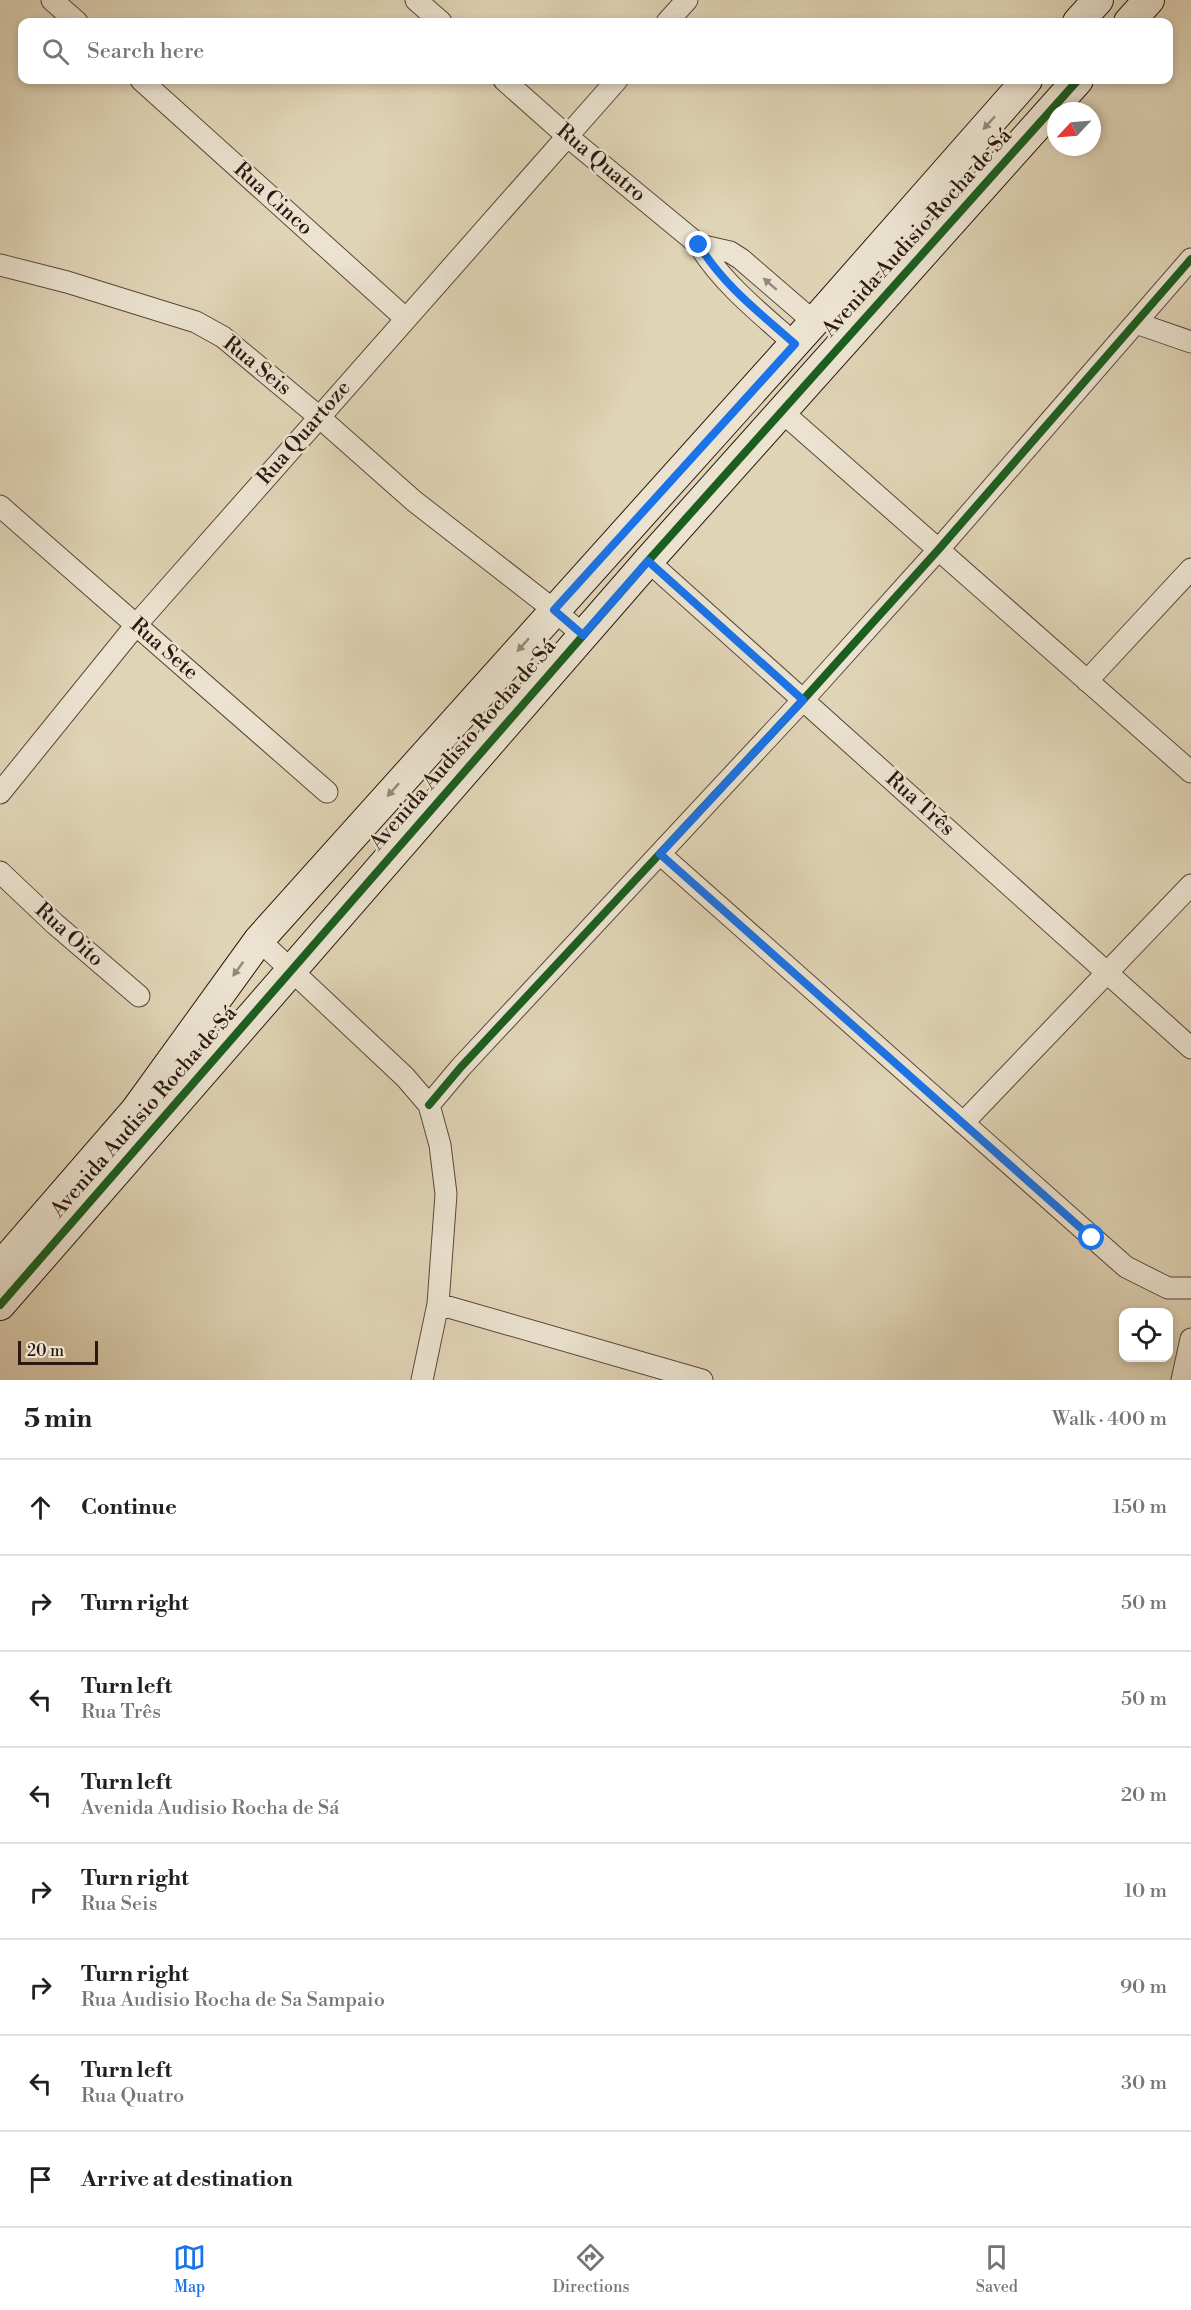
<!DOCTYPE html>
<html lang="en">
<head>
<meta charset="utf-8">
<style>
  body { margin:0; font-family:"Libre Bodoni",serif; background:#f6f6f6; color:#202124 }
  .controls { position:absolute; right:18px; bottom:18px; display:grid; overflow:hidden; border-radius:12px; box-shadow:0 3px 9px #0003 }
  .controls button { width:54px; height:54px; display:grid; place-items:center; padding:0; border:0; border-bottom:2px solid #e0e0e0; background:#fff; color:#202124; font:30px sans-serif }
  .compass { position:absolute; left:1047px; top:102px; width:54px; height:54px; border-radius:50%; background:#fff; box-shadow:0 3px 9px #0003; rotate:244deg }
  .scale { position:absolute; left:18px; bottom:15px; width:80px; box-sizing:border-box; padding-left:6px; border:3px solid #2d180f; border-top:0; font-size:16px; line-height:21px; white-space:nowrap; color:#2d180f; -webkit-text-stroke:4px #ebe3d0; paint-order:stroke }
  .stop { position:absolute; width:18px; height:18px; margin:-14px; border:4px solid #1a73e8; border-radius:50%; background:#fff }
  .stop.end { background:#1a73e8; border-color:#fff; box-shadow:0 2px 6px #0008 }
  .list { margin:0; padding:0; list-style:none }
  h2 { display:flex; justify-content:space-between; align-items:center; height:78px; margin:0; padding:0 24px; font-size:26px }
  h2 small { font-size:20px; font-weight:400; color:#757577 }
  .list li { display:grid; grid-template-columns:39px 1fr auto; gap:18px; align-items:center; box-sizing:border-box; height:96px; padding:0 24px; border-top:2px solid #e0e0e0 }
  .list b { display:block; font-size:22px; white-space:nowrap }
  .list p { margin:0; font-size:20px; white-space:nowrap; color:#757577 }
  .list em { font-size:20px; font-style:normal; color:#757577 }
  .icon { flex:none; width:33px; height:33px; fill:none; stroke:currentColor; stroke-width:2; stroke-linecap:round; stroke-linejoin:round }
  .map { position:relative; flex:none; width:1191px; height:1380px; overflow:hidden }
  .search { position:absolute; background:#fff; box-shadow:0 3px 9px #0003; left:18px; right:18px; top:18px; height:66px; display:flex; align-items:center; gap:15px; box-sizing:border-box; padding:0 21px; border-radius:12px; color:#757577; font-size:22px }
  .sheet { height:846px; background:#fff }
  nav { display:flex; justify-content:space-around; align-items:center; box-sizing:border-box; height:84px; border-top:2px solid #e0e0e0; background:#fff; font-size:16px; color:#757577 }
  nav a { display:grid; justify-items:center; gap:3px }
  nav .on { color:#1a73e8 }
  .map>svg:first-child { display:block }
</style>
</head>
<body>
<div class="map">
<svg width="1191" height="1380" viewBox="0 0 1191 1380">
  <rect width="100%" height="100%" fill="#e0d4b6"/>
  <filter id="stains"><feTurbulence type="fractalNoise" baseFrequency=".00333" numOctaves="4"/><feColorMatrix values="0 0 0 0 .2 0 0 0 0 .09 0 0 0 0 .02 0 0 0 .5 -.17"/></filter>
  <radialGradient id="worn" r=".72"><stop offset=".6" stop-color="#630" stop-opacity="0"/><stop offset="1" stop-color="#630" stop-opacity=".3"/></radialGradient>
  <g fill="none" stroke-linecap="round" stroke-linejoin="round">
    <g stroke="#5a4739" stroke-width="23">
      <path id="street" d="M52,0L77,22
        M416,0L441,22
        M667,22L687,0
        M141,80L405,318
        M504,80L567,136L699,245C723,284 760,313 795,344
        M699,245L730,252L741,259L814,322
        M0,265L67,282L196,322L223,337L318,416L414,501L554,610L583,635
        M1136,323L1191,342
        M781,411L1191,772
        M0,506L327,792
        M648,561L1191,1048
        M1087,681L1191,569
        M0,793L136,625L617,80
        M660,854L1126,1267L1168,1288H1191
        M0,872L55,924L139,996
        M259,940L405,1077L429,1105L440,1145L446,1194L438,1304L422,1380
        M429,1105L461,1067L803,700L939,549L1191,259
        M963,1123L1191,885
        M438,1304L702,1380
        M1182,1380L1191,1339"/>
    </g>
    <g stroke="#2d180f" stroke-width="32">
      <path id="secondary" d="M1078,22L1098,0
        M1129,22L1149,0
        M0,1267L136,1110L259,940L814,322L1027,80
        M0,1305L648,561L1078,80"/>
    </g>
    <use href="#street" stroke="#ebe3d0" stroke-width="21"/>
    <use href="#secondary" stroke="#ebe3d0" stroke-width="30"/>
    <g stroke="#ebe3d0" stroke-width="11">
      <path id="cycleway" d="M429,1105L461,1067L803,700L939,549L1191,259
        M0,1305L648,561L1078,80"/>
    </g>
    <use href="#cycleway" stroke="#1b5e20" stroke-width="8"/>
  </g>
  <defs><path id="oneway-solid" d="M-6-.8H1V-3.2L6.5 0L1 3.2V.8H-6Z" transform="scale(1.5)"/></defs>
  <g fill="#968879">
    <use href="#oneway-solid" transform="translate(989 123) rotate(132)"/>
    <use href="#oneway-solid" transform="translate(770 284) rotate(-139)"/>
    <use href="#oneway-solid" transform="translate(523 645) rotate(132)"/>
    <use href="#oneway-solid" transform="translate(393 790) rotate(132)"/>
    <use href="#oneway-solid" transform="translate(238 969) rotate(126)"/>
  </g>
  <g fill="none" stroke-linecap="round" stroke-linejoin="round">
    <path stroke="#1a73e8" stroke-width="8" d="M699,245C723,285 760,313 795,344L554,610L583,635L648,561L803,700L660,854L1092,1238"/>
  </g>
  <g text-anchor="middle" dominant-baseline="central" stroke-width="5" stroke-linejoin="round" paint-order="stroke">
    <g font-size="21" fill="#2d180f" stroke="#ebe3d0">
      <text transform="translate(601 163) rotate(40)">Rua Quatro</text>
      <text transform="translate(273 199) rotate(42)">Rua Cinco</text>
      <text transform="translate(917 233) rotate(-48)">Avenida Audisio Rocha de Sá</text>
      <text transform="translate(257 366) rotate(39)">Rua Seis</text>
      <text transform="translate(304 433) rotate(-49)">Rua Quartoze</text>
      <text transform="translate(164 649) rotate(41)">Rua Sete</text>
      <text transform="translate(463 745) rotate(-49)">Avenida Audisio Rocha de Sá</text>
      <text transform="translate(920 804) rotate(42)">Rua Três</text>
      <text transform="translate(69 935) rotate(42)">Rua Oito</text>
      <text transform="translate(144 1112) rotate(-49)">Avenida Audisio Rocha de Sá</text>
    </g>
  </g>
  <rect width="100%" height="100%" filter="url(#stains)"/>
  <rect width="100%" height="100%" fill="url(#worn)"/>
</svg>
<div class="controls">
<button><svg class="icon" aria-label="locate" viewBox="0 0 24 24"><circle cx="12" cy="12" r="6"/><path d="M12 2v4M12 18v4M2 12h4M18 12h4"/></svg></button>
</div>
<svg class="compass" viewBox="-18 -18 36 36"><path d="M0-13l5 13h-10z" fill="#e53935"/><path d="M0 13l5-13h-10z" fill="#757577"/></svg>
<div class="scale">20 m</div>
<div class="stop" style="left:1092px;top:1238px"></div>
<div class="stop end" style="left:699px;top:245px"></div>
<div class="search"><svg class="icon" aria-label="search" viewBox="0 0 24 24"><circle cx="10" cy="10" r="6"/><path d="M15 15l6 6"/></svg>Search here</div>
</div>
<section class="sheet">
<h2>5 min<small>Walk · 400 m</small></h2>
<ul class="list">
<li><svg class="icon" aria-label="ahead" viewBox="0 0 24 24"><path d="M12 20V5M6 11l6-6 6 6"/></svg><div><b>Continue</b></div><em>150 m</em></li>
<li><svg class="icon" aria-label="right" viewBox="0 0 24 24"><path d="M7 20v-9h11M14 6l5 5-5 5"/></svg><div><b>Turn right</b></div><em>50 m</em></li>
<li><svg class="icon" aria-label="left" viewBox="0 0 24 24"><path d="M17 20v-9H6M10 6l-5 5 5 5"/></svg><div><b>Turn left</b><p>Rua Três</p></div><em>50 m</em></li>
<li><svg class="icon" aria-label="left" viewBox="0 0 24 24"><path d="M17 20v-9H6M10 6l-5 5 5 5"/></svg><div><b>Turn left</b><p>Avenida Audisio Rocha de Sá</p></div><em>20 m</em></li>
<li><svg class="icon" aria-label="right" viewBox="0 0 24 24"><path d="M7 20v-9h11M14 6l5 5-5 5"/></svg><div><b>Turn right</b><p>Rua Seis</p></div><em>10 m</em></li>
<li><svg class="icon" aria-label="right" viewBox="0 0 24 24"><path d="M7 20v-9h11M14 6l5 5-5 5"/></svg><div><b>Turn right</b><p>Rua Audisio Rocha de Sa Sampaio</p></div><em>90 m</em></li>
<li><svg class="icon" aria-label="left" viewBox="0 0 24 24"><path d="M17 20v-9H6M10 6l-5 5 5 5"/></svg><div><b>Turn left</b><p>Rua Quatro</p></div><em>30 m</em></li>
<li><svg class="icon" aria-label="arrive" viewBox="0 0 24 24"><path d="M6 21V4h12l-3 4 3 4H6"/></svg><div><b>Arrive at destination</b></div></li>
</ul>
</section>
<nav>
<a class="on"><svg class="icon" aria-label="map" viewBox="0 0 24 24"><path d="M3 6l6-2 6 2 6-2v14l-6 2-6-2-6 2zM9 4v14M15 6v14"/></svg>Map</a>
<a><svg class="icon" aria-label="directions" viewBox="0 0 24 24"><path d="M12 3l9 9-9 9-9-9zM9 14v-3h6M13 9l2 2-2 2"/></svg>Directions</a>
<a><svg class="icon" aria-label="saved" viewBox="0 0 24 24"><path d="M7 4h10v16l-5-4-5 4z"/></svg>Saved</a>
</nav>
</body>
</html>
